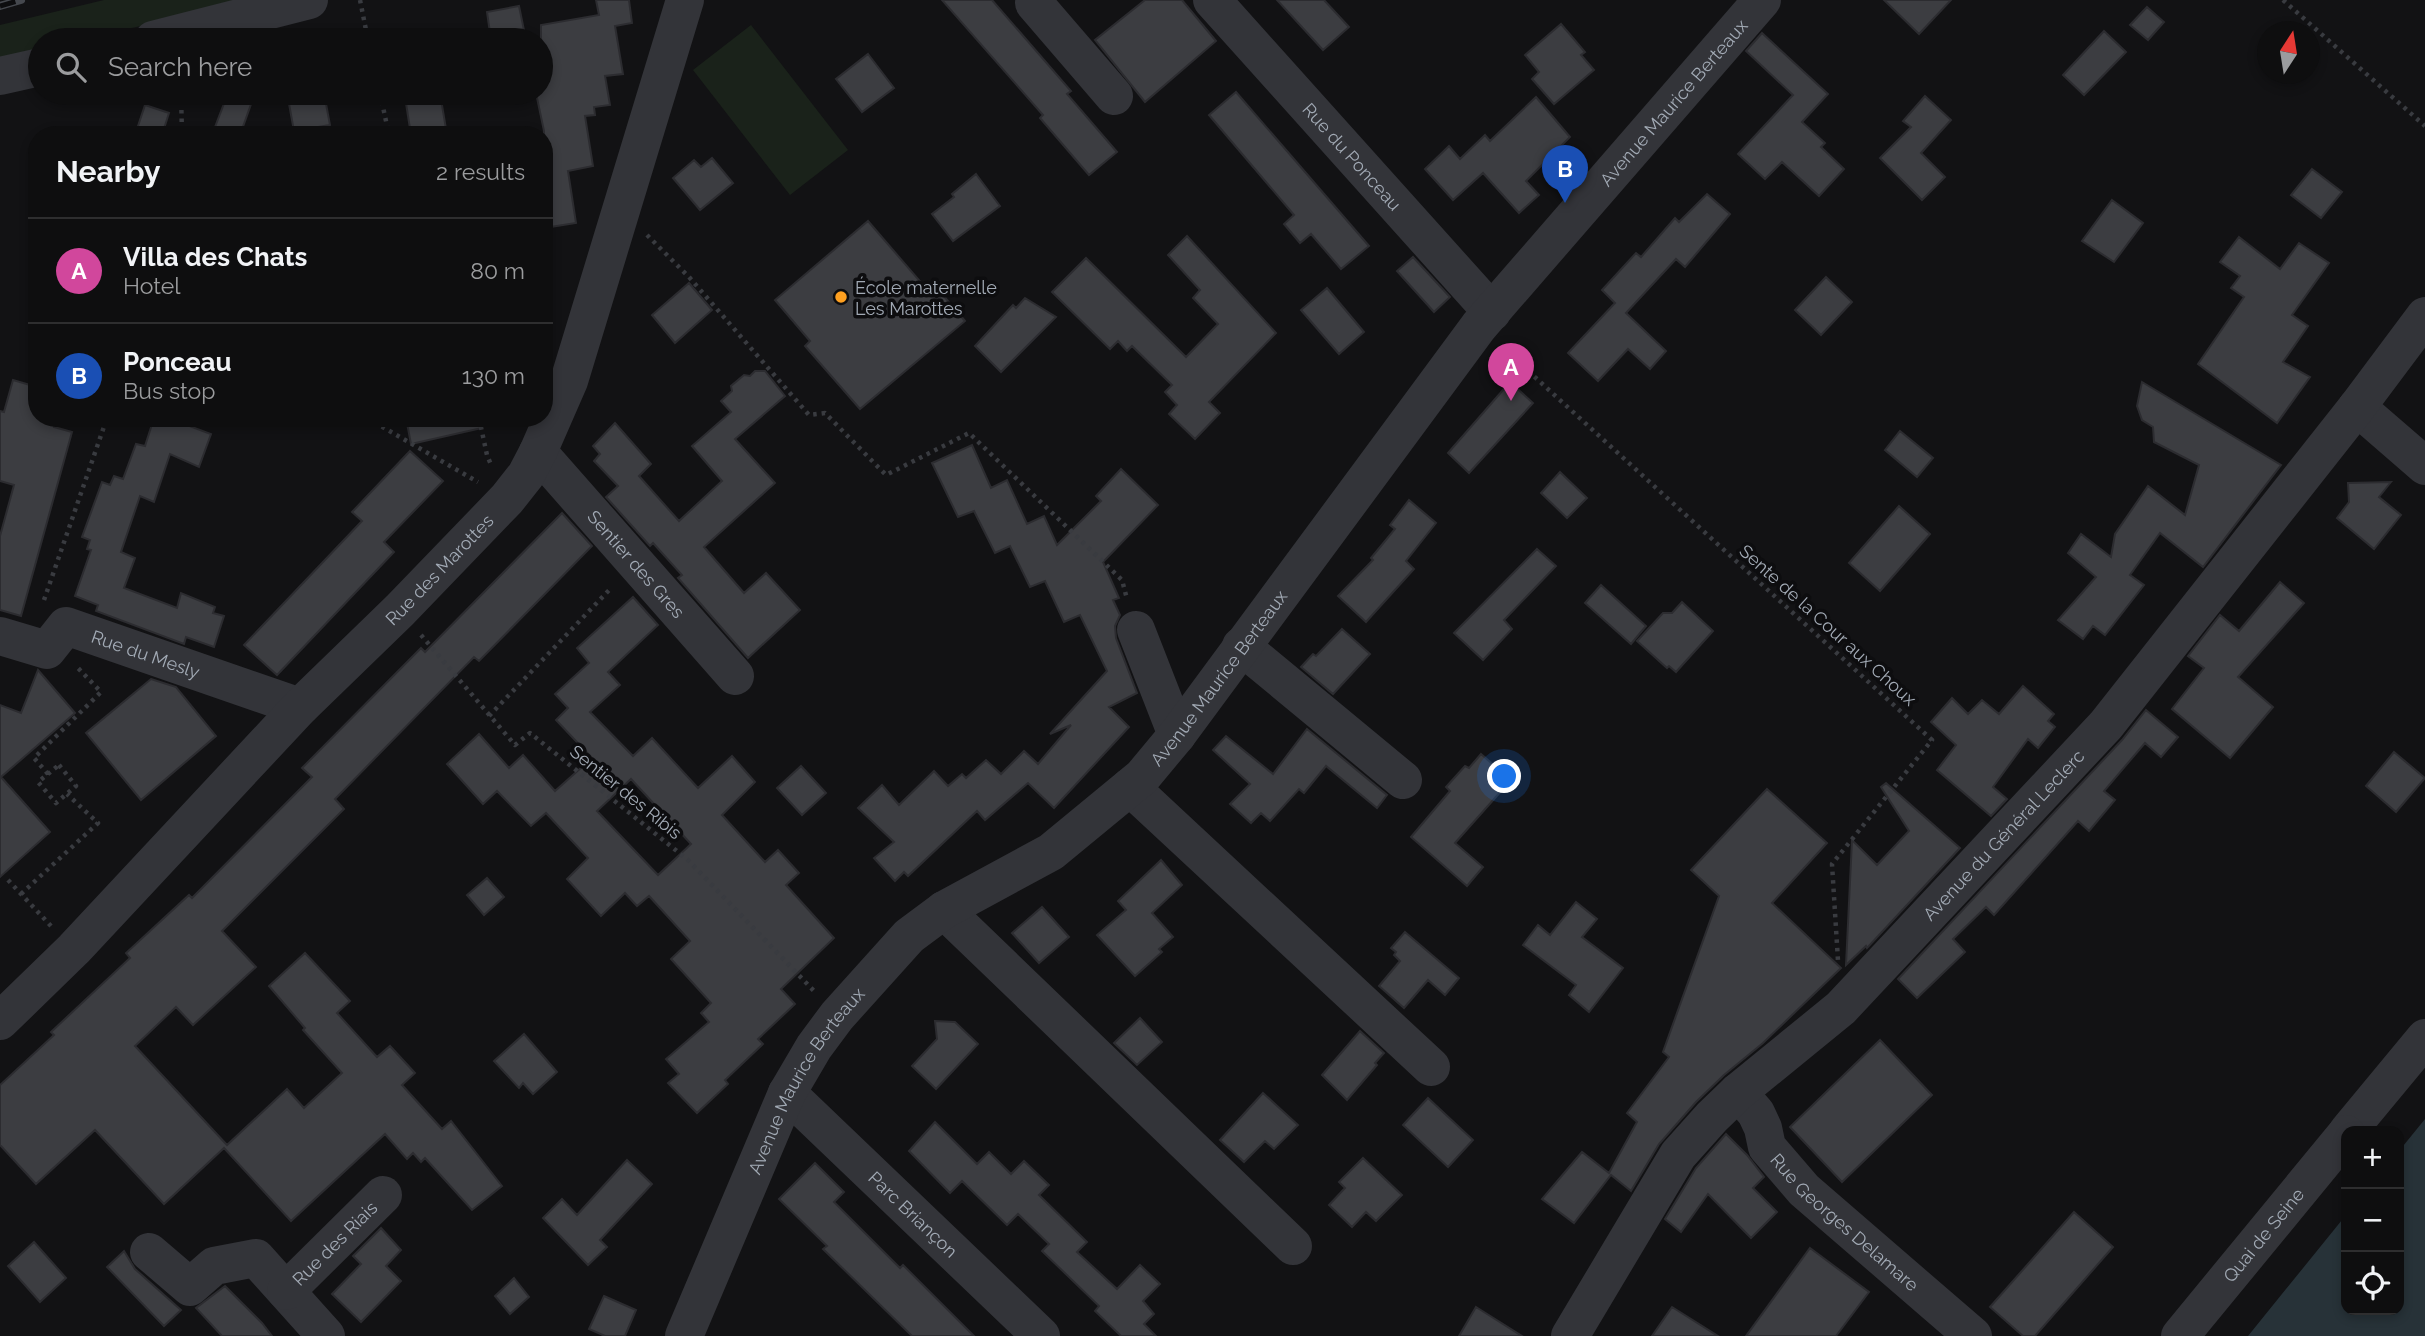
<!DOCTYPE html>
<html lang="en">
<head>
<meta charset="utf-8">
<style>
  body { margin:0; font-family:Raleway,sans-serif; background:#171718; color:#f1f3f6 }
  .controls { position:absolute; right:21px; bottom:21px; display:grid; overflow:hidden; border-radius:14px; box-shadow:0 4px 10px #0003 }
  .controls button { width:63px; height:63px; display:grid; place-items:center; padding:0; border:0; border-bottom:2px solid #2e2e2f; background:#0e0e0f; color:#f1f3f6; font:35px sans-serif }
  .compass { position:absolute; left:2257px; top:21px; width:63px; height:63px; border-radius:50%; background:#0e0e0f; box-shadow:0 4px 10px #0003; rotate:12deg }
  .you { position:absolute; left:1505px; top:777px; width:24px; height:24px; margin:-18px; border:5px solid #fff; border-radius:50%; background:#1a73e8; box-shadow:0 0 0 10px #1a73e833 }
  .badge { display:grid; place-items:center; width:46px; height:46px; border-radius:50%; background:#fea020; color:#fff; font-size:23px; font-weight:700 }
  .pin { position:absolute; translate:-50% -58px; filter:drop-shadow(0 2px 4px #0008) }
  .pin::after { content:''; position:absolute; top:37px; width:24px; height:21px; background:inherit; clip-path:polygon(0 0,100% 0,50% 100%) }
  .list { margin:0; padding:0; list-style:none }
  h2 { display:flex; justify-content:space-between; align-items:center; height:91px; margin:0; padding:0 28px; font-size:30px }
  h2 small { font-size:23px; font-weight:400; color:#9b9c9e }
  .list li { display:grid; grid-template-columns:46px 1fr auto; gap:21px; align-items:center; box-sizing:border-box; height:105px; padding:0 28px; border-top:2px solid #2e2e2f }
  .list b { display:block; font-size:26px; white-space:nowrap }
  .list p { margin:0; font-size:23px; white-space:nowrap; color:#9b9c9e }
  .list em { font-size:23px; font-style:normal; color:#9b9c9e }
  .icon { flex:none; width:38px; height:38px; fill:none; stroke:currentColor; stroke-width:2; stroke-linecap:round; stroke-linejoin:round }
  .map { position:relative; flex:none; width:2425px; height:1336px; overflow:hidden }
  .search { position:absolute; background:#0e0e0f; box-shadow:0 4px 10px #0003; left:28px; top:28px; width:525px; height:77px; display:flex; align-items:center; gap:18px; box-sizing:border-box; padding:0 24px; border-radius:38px; color:#9b9c9e; font-size:26px }
  .panel { position:absolute; background:#0e0e0f; box-shadow:0 4px 10px #0003; left:28px; top:126px; width:525px; height:301px; border-radius:28px }
  .map>svg:first-child { display:block }
</style>
</head>
<body>
<div class="map">
<svg width="2425" height="1336" viewBox="0 0 2425 1336">
  <rect width="100%" height="100%" fill="#121214"/>
  <path fill="#1a221a" d="M104,0H255L79,40H40V49L0,58V25Z
    M751,25L848,150L790,195L693,70Z"/>
  <path fill="#273238" d="M2425,1119V1336H2248L2346,1215V1310H2399V1151Z"/>
  <path fill="#3c3d41" stroke="#2c2c30" stroke-width="2" fill-rule="evenodd" d="M596,0H629L632,23L615,26L623,74L605,76L610,105L594,107L595,115L585,116L593,166L568,171L576,223L544,228V131L536,93H541V25L599,15Z
    M942,0H992L1071,91L1067,94L1117,152L1089,175L1040,118L1043,115Z
    M1145,0H1182L1216,41L1145,102L1095,40Z
    M1277,0H1324L1349,27L1323,50Z
    M1884,0H1951L1919,34Z
    M519,6L526,40H491L487,12Z
    M2147,7L2164,22L2148,40L2130,25Z
    M1561,24L1585,52L1581,55L1594,70L1554,104L1532,79L1539,72L1525,55Z
    M2104,31L2126,52L2084,95L2063,75Z
    M1762,33L1828,94L1802,122L1825,143L1821,147L1844,169L1819,196L1782,162L1765,179L1738,154L1793,95L1746,51Z
    M868,54L894,88L862,112L836,79Z
    M1236,92L1369,246L1341,269L1311,234L1300,243L1284,224L1294,215L1209,115Z
    M228,93H255L240,135H212Z
    M287,93H324L330,125L294,131Z
    M431,93H440L447,135H411L405,97Z
    M1925,96L1951,120L1921,153L1945,177L1922,200L1880,158L1911,127L1903,121Z
    M1536,97L1570,137L1526,181L1539,195L1519,213L1483,173L1453,200L1425,169L1449,146L1460,159L1485,135L1490,141Z
    M145,105L169,113L162,135H135Z
    M712,158L733,183L700,210L673,178L694,160L701,167Z
    M2312,169L2342,192L2321,218L2291,195Z
    M976,174L1000,206L953,241L932,214L954,197L952,194Z
    M1707,194L1730,214L1685,267L1676,259L1626,313L1666,351L1650,369L1628,349L1598,381L1568,353L1615,303L1602,290L1636,253L1641,257L1675,218L1679,222Z
    M2112,200L2143,223L2114,262L2082,241Z
    M868,221L936,300L943,295L965,321L860,409L805,346L810,341L775,300Z
    M1187,236L1276,333L1209,402L1220,413L1195,439L1169,414L1177,405L1165,392L1172,385L1132,346L1127,351L1118,341L1110,349L1052,292L1086,258L1186,357L1218,324L1193,298L1200,290L1168,255Z
    M2239,237L2280,269L2299,243L2329,263L2292,315L2308,326L2283,362L2310,377L2277,423L2198,364L2244,297L2231,288L2240,276L2220,262Z
    M1413,257L1450,297L1434,312L1397,271Z
    M1826,277L1852,302L1821,335L1795,310Z
    M689,283L712,310L675,343L652,315Z
    M1327,288L1364,332L1339,354L1301,310Z
    M1025,298L1056,317L1001,372L975,346L1013,305L1016,308Z
    M755,371H765L785,396L735,439L775,483L704,547L744,593L766,573L800,610L748,658L678,578L682,575L653,543L650,546L606,497L618,486L594,461L600,454L593,446L615,423L651,464L639,476L679,521L722,481L692,446L731,412L721,401L732,391L731,386L744,375L750,376Z
    M13,380L37,387V418H56L54,427L72,432L21,616L0,610V536L14,485L0,481V411L4,412Z
    M1510,382L1533,403L1469,473L1448,453Z
    M2142,382L2281,465L2203,567L2160,533L2130,575L2144,585L2105,635L2093,626L2083,639L2058,620L2096,577L2068,553L2081,534L2111,557L2115,534L2148,486L2185,515L2199,465L2154,442L2153,427L2142,420L2137,406Z
    M154,418H168L211,434L199,467L170,454L154,502L140,496L121,552L135,558L124,588L177,608L181,593L215,607L213,613L224,616L214,647L186,637L184,644L96,611L98,605L75,596L91,550L87,549L90,540L82,537L102,482L110,485L114,476L123,479L136,444L145,446Z
    M406,418H481L482,428L411,444Z
    M1900,431L1933,458L1917,477L1885,450Z
    M972,445L991,488L1007,480L1027,524L1044,516L1057,545L1101,501L1096,496L1121,469L1158,505L1103,562L1119,598L1113,600L1120,615L1115,626L1116,638L1137,693L1109,707L1129,727L1054,808L1028,783L985,820L977,811L908,876L904,872L895,881L874,858L894,842L858,808L882,785L899,805L934,771L948,786L962,774L966,778L986,760L1001,774L1024,751L1038,764L1071,725L1050,734L1107,671L1080,615L1064,622L1045,581L1030,587L1010,546L995,553L974,511L958,517L932,463Z
    M410,451L443,481L384,542L394,552L277,675L244,645L362,521L352,512Z
    M1560,472L1587,498L1567,518L1541,493Z
    M2391,482L2379,497L2401,515L2374,549L2337,518L2349,502L2348,483Z
    M1409,500L1436,523L1406,561L1414,569L1366,622L1338,596L1373,560L1371,558L1395,529L1390,525Z
    M1899,506L1930,534L1880,591L1849,563Z
    M562,513L592,546L479,661L474,657L335,799L344,809L222,931L256,967L193,1025L176,1007L135,1046L227,1145L287,1089L304,1108L342,1073L303,1030L305,1028L269,986L305,953L350,1001L337,1013L377,1057L390,1046L415,1073L402,1085L442,1129L451,1121L502,1186L472,1210L425,1158L421,1162L413,1153L407,1159L385,1134L291,1221L224,1148L164,1204L95,1130L36,1184L0,1145V1085L54,1035L51,1032L130,958L126,953L189,895L192,898L312,777L302,768L421,648L425,652Z
    M1537,549L1556,566L1504,620L1512,629L1483,660L1454,633Z
    M2280,582L2304,603L2238,677L2273,707L2230,758L2172,709L2204,668L2188,656L2220,615L2239,631Z
    M1601,585L1646,626L1631,644L1585,603Z
    M633,597L658,625L608,672L620,685L590,712L633,756L652,738L698,788L732,756L755,782L722,815L765,862L778,850L799,873L786,885L834,938L781,989L795,1004L758,1039L763,1044L725,1080L728,1084L697,1113L668,1083L679,1074L666,1059L709,1022L701,1013L711,1003L671,959L690,941L649,896L637,906L625,893L601,916L567,879L588,858L546,813L531,826L497,791L483,804L447,764L479,734L509,768L523,755L555,791L592,758L556,720L568,708L555,694L589,663L577,648ZM631,779L691,844L658,875L597,811Z
    M1682,602L1713,631L1676,672L1669,666L1667,668L1637,641L1663,613H1672Z
    M1342,629L1370,654L1333,694L1301,667L1313,654L1316,656Z
    M38,670L75,713L1,777L50,832L0,877V705L21,713Z
    M151,679L176,687L216,736L141,800L86,733Z
    M2023,686L2054,714L2048,721L2055,727L2038,748L2028,739L1993,787L2007,799L1991,816L1937,770L1956,745L1931,722L1952,698L1968,714L1982,700L1999,714Z
    M2146,710L2178,737L2161,757L2145,743L2104,791L2115,800L2089,831L2078,821L1994,915L1986,907L1953,939L1965,952L1917,998L1898,979L2122,740Z
    M1307,729L1387,795L1377,808L1326,766L1304,793L1299,789L1270,821L1261,813L1251,823L1230,804L1250,784L1213,750L1226,736L1273,774Z
    M2394,752L2425,778L2396,812L2366,786Z
    M1481,754L1511,780L1455,843L1483,867L1467,886L1411,837L1450,791L1446,787L1465,766L1469,768Z
    M801,766L826,793L802,815L777,788Z
    M1886,783L1960,848L1867,948L1866,946L1846,965L1852,840L1877,865L1909,831L1881,787Z
    M1767,789L1827,843L1772,903L1841,968L1763,1043L1724,1075L1696,1102L1659,1144L1631,1191L1611,1175L1574,1223L1542,1199L1582,1152L1609,1173L1637,1122L1627,1113L1669,1057L1663,1052L1719,896L1691,870Z
    M1161,860L1182,885L1152,913L1173,937L1159,949L1162,952L1135,976L1097,935L1126,910L1118,901Z
    M487,878L504,897L484,915L467,895Z
    M1576,902L1597,919L1582,937L1623,968L1589,1012L1569,995L1576,985L1523,945L1538,925L1550,935Z
    M1042,907L1069,937L1039,963L1012,933Z
    M1405,932L1459,978L1445,995L1428,980L1404,1008L1379,986L1400,961L1394,955L1396,952L1391,948Z
    M1140,1018L1162,1042L1137,1065L1114,1043Z
    M935,1021L955,1022L978,1044L936,1089L912,1066L937,1039Z
    M1360,1031L1384,1053L1375,1063L1377,1065L1347,1100L1322,1075Z
    M524,1034L557,1072L533,1094L523,1083L519,1088L494,1061Z
    M1880,1040L1932,1095L1842,1182L1790,1127Z
    M1263,1093L1298,1125L1274,1149L1265,1141L1244,1162L1220,1140Z
    M1428,1098L1473,1140L1448,1167L1403,1125Z
    M935,1122L977,1164L989,1152L1011,1174L1024,1161L1049,1185L1039,1195L1087,1242L1077,1252L1117,1289L1140,1265L1160,1284L1143,1301L1154,1314L1144,1324L1156,1336H1121L1095,1311L1099,1306L1042,1251L1049,1244L1018,1214L1007,1225L962,1181L950,1193L909,1151Z
    M1726,1134L1747,1155L1764,1177L1753,1188L1777,1212L1751,1238L1708,1194L1681,1232L1665,1219L1696,1168Z
    M1363,1158L1402,1195L1376,1221L1366,1212L1352,1227L1329,1205L1345,1188L1339,1182Z
    M627,1160L652,1184L600,1240L607,1247L588,1265L543,1218L562,1199L577,1215Z
    M815,1163L844,1192L834,1202L900,1268L903,1265L974,1336H912L823,1249L827,1246L779,1199Z
    M2074,1212L2113,1247L2035,1336H2023L1990,1307Z
    M381,1228L401,1250L386,1266L401,1281L361,1322L332,1294L361,1264L353,1256Z
    M34,1242L66,1278L40,1302L8,1266Z
    M1810,1248L1869,1292L1836,1336H1746Z
    M124,1251L135,1269L181,1310L164,1326L107,1267Z
    M514,1278L529,1297L510,1314L495,1296Z
    M225,1286L262,1323L272,1336H222L196,1308Z
    M604,1296L636,1310L625,1336H605L589,1329Z
    M1476,1307L1522,1336H1459Z
    M1672,1307L1718,1336H1652Z"/>
  <g fill="none" stroke-linecap="round" stroke-linejoin="round">
    <path stroke="#393b40" stroke-width="4.5" stroke-dasharray="3.5 5" stroke-linecap="butt" d="M360,0L368,40
      M2283,0L2425,126
      M181,93L182,135
      M380,93L389,135
      M647,235L689,277L809,415L825,413L886,475L969,433L1122,580L1127,599
      M1503,348L1932,740L1832,864L1838,961
      M367,418L478,482
      M479,418L487,455L492,467
      M44,600L107,418
      M421,635L515,745L530,733L688,860L814,991
      M489,716L612,587
      M59,765L76,786L56,803L38,782Z
      M48,774L34,758L101,692L77,667
      M8,880L51,926
      M21,894L98,823L67,794"/>
    <g stroke="#333439" stroke-width="38">
      <path d="M1037,0L1034,3L1114,96"/>
      <path id="s1" d="M1212,0L1492,312"/>
      <path d="M153,40L309,0"/>
      <path d="M0,76L40,67"/>
      <path d="M2357,407L2425,466"/>
      <path id="s2" d="M538,452L735,676"/>
      <path d="M1136,630L1177,735"/>
      <path id="s3" d="M0,636L47,650L66,626L300,707"/>
      <path d="M1241,646L1403,780"/>
      <path d="M1130,787L1431,1067"/>
      <path d="M944,910L1293,1246"/>
      <path id="s4" d="M0,1021L74,949L300,707L400,610L507,499L526,475L538,452L569,381L685,0"/>
      <path id="s5" d="M1738,1092L1756,1113L1763,1128L1767,1147L1804,1190L1973,1336"/>
      <path id="s6" d="M787,1093L1041,1336"/>
      <path d="M2348,1131L2425,1038"/>
      <path d="M149,1252L190,1287L214,1266L256,1258L326,1336"/>
      <path id="s7" d="M286,1291L383,1195"/>
      <path id="s8" d="M684,1336L787,1093L814,1047L837,1016L909,936L944,910L1051,852L1142,777L1177,735L1479,326L1762,0"/>
      <path id="s9" d="M1570,1336L1678,1155L1712,1117L1738,1092L1841,1008L2106,725L2357,407L2425,316"/>
      <path id="s10" d="M2180,1336L2346,1134"/>
    </g>
    <g stroke="#45484e" stroke-width="8">
      <path id="rail" d="M0,6L21,0"/>
    </g>
    <use href="#rail" stroke="#0d0d0f" stroke-width="5" stroke-dasharray="16" stroke-linecap="butt"/>
  </g>
  <circle fill="#fea020" stroke="#0d0d0f" stroke-width="2.5" cx="841" cy="297" r="7"/>
  <g text-anchor="middle" dominant-baseline="central" stroke-width="7" stroke-linejoin="round" paint-order="stroke">
    <g font-size="18" fill="#a2aab5" stroke="#0d0d0f">
      <text stroke="none"><textPath href="#s8" startOffset="1606">Avenue Maurice Berteaux</textPath></text>
      <text stroke="none"><textPath href="#s1" startOffset="210">Rue du Ponceau</textPath></text>
      <text stroke="none"><textPath href="#s2" startOffset="149">Sentier des Gres</textPath></text>
      <text stroke="none"><textPath href="#s4" startOffset="630">Rue des Marottes</textPath></text>
      <text transform="translate(1828 625) rotate(42)">Sente de la Cour aux Choux</text>
      <text stroke="none"><textPath href="#s3" startOffset="164">Rue du Mesly</textPath></text>
      <text stroke="none"><textPath href="#s8" startOffset="872">Avenue Maurice Berteaux</textPath></text>
      <text transform="translate(626 792) rotate(39)">Sentier des Ribis</text>
      <text stroke="none"><textPath href="#s9" startOffset="668">Avenue du Général Leclerc</textPath></text>
      <text stroke="none"><textPath href="#s8" startOffset="284">Avenue Maurice Berteaux</textPath></text>
      <text stroke="none"><textPath href="#s6" startOffset="175">Parc Briançon</textPath></text>
      <text stroke="none"><textPath href="#s5" startOffset="172">Rue Georges Delamare</textPath></text>
      <text stroke="none"><textPath href="#s10" startOffset="131">Quai de Seine</textPath></text>
      <text stroke="none"><textPath href="#s7" startOffset="68">Rue des Riais</textPath></text>
    </g>
    <g font-size="18" fill="#a2aab5" stroke="#0d0d0f" text-anchor="start">
      <text x="855" y="287">École maternelle<tspan x="855" dy="21">Les Marottes</tspan></text>
    </g>
  </g>
</svg>
<div class="controls">
<button>+</button>
<button>−</button>
<button><svg class="icon" aria-label="locate" viewBox="0 0 24 24"><circle cx="12" cy="12" r="6"/><path d="M12 2v4M12 18v4M2 12h4M18 12h4"/></svg></button>
</div>
<svg class="compass" viewBox="-18 -18 36 36"><path d="M0-13l5 13h-10z" fill="#e53935"/><path d="M0 13l5-13h-10z" fill="#9b9c9e"/></svg>
<div class="you"></div>
<div class="pin badge" style="left:1511px;top:401px;background:#d1479c">A</div>
<div class="pin badge" style="left:1565px;top:203px;background:#1a4fb4">B</div>
<div class="search"><svg class="icon" aria-label="search" viewBox="0 0 24 24"><circle cx="10" cy="10" r="6"/><path d="M15 15l6 6"/></svg>Search here</div>
<section class="panel">
<h2>Nearby<small>2 results</small></h2>
<ul class="list">
<li><span class="badge" style="background:#d1479c">A</span><div><b>Villa des Chats</b><p>Hotel</p></div><em>80 m</em></li>
<li><span class="badge" style="background:#1a4fb4">B</span><div><b>Ponceau</b><p>Bus stop</p></div><em>130 m</em></li>
</ul>
</section>
</div>
</body>
</html>
